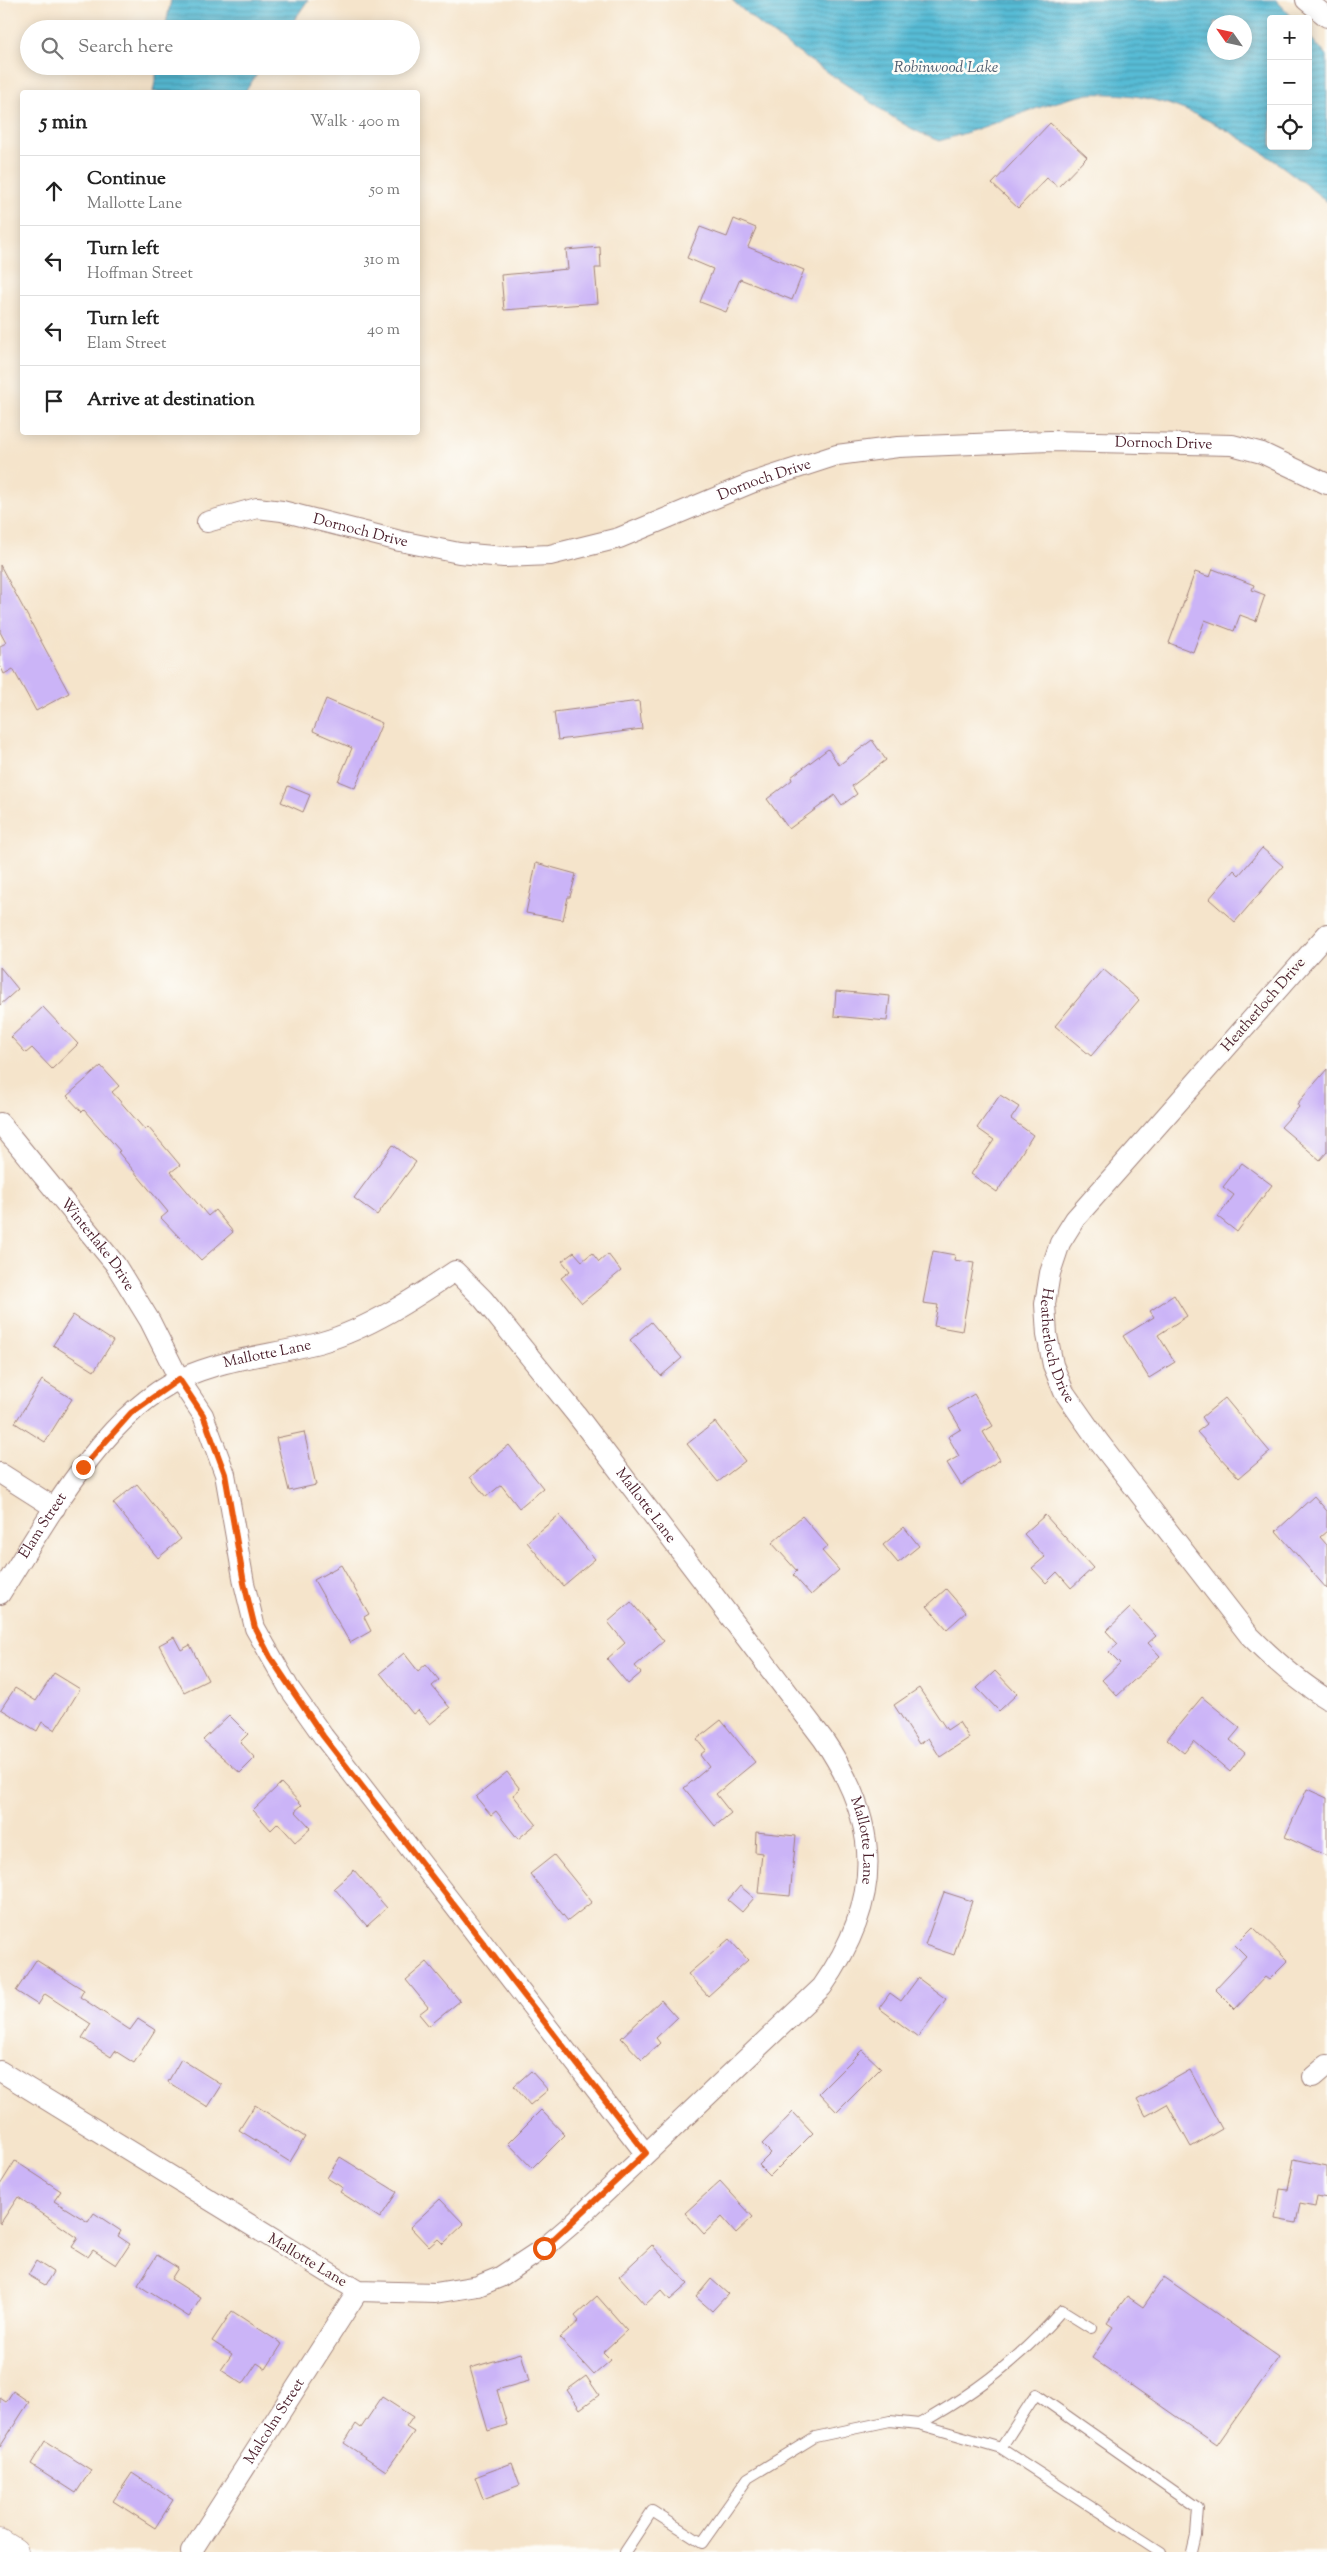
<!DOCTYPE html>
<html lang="en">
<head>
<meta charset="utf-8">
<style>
  body { margin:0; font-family:"Sorts Mill Goudy",serif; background:#f2f2f2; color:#222 }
  .controls { position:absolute; right:15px; top:15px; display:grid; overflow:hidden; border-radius:5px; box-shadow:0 2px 12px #0003 }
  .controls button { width:45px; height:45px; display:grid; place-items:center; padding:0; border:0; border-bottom:1px solid #e0e0e0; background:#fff; color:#222; font:25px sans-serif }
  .compass { position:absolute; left:1207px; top:15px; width:45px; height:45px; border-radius:50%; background:#fff; box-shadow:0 2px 12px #0003; rotate:304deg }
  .stop { position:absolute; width:15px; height:15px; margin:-11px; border:4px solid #ea580c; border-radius:50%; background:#fff }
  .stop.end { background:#ea580c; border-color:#fff; box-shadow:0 1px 5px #0008 }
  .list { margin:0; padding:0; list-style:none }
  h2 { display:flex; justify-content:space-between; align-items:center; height:65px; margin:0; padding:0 20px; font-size:21px }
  h2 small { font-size:16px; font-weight:400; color:#767676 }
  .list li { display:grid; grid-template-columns:32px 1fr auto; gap:15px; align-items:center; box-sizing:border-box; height:70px; padding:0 20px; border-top:1px solid #e0e0e0 }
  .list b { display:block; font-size:19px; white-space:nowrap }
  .list p { margin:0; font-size:16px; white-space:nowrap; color:#767676 }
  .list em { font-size:16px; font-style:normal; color:#767676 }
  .icon { flex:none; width:28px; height:28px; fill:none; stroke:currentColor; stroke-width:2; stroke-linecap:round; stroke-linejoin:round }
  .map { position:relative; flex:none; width:1327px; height:2552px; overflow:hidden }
  .search { position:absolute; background:#fff; box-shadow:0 2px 12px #0003; left:20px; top:20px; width:400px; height:55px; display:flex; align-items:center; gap:12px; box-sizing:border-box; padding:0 18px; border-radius:28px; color:#767676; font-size:19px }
  .panel { position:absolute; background:#fff; box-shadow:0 2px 12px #0003; left:20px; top:90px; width:400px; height:345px; border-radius:5px }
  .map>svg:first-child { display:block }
</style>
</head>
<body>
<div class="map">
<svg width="1327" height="2552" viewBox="0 0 1327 2552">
  <defs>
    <pattern id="water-rules" width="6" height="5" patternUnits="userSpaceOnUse" patternTransform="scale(1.25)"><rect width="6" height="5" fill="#56bbd5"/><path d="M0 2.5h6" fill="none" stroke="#4997ad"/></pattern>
  </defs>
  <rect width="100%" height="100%" fill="#fdfcf7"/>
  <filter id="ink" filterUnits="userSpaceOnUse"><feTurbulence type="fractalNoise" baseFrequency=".02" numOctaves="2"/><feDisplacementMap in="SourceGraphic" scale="10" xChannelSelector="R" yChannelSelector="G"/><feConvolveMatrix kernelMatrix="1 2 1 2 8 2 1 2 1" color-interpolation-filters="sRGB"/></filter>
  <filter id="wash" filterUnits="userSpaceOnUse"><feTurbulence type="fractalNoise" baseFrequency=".0096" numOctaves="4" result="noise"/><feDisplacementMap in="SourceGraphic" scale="20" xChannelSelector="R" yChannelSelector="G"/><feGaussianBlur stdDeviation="1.12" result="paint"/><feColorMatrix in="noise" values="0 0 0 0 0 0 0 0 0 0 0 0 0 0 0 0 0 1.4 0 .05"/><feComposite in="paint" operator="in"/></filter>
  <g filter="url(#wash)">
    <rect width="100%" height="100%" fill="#f5e4cb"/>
    <path fill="url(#water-rules)" stroke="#506d80" fill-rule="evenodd" d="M171,0H308L288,29H165Z
      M732,0H1276L1294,19H1271V146H1308V35L1327,56V202C1269,153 1189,95 1110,94C1103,94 1095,93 1088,94C1037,105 989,127 939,141C906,129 879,108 851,88C811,61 767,34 732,0ZM1244,22V52H1214V22Z
      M158,66H262L245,92H153Z"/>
    <g id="blocks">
      <path fill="#cbb4f7" d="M1050,123L1087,157L1058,187L1047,178L1018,208L992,184Z
        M734,219L756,228L748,247L804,270L792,300L740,279L726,312L700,302L713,269L687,258L700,227L727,237Z
        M600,247L601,268H595L598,303L504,310L501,275L568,269L566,250Z
        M0,565L69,693L36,711L13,669L4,674L0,665V646L6,643L0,632Z
        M1213,569L1254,585L1252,590L1265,595L1256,621L1240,615L1234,631L1205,620L1193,652L1169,643L1195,572L1210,577Z
        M326,699L382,723L355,788L338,781L352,748L313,731Z
        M639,701L642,729L558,740L554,712Z
        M872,740L886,760L852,786L857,794L842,805L835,795L789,829L767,799L792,780L791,777L828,749L839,765Z
        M288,786L310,795L303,812L281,802Z
        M1262,848L1283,866L1235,922L1209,899L1234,870L1239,875Z
        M536,863L576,874L570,897H568L563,920L526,913Z
        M0,967L18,989L0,1005Z
        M1103,969L1139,1000L1091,1056L1055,1026Z
        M836,991L890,996L887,1021L834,1016Z
        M43,1007L78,1044L52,1069L32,1048L26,1053L11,1037Z
        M101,1066L119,1086L112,1092L145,1130L148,1127L180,1165L171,1172L208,1216L215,1210L233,1232L201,1260L161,1218L168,1212L118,1152L120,1151L84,1110L82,1112L67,1096Z
        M1327,1069V1152L1320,1160L1281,1127L1299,1107L1297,1104Z
        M1000,1095L1019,1107L1011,1119L1033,1135L997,1192L971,1174L994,1140L977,1128Z
        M393,1145L416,1162L377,1215L354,1198Z
        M1242,1163L1272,1185L1237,1232L1218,1217L1234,1195L1223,1187Z
        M933,1251L955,1255L954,1260L974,1263L962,1331L934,1326L938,1305L923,1303Z
        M574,1252L582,1261L592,1253L599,1262L608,1254L621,1271L582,1303L561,1278L570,1271L562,1261Z
        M1174,1295L1187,1316L1158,1335L1175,1362L1149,1378L1123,1336L1154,1317L1150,1311Z
        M73,1315L113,1341L94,1371L53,1345Z
        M651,1322L682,1358L661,1376L630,1340Z
        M42,1380L72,1399L45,1442L15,1423Z
        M974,1394L993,1426L983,1432L1000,1460L961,1485L947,1463L959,1456L948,1437L961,1429L949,1409Z
        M1225,1398L1270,1452L1239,1478L1197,1432L1207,1424L1202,1417Z
        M715,1422L745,1461L718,1482L687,1444Z
        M304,1432L316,1485L289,1491L276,1438Z
        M509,1445L543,1488L519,1508L501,1485L486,1497L470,1477Z
        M137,1484L181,1539L158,1558L113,1503Z
        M1314,1496L1327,1511V1531L1320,1537L1327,1545V1589L1276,1531Z
        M559,1515L595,1559L563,1586L527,1542Z
        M1045,1515L1093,1568L1071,1588L1057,1572L1046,1583L1032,1568L1045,1557L1024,1534Z
        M802,1516L828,1546L822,1551L839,1570L811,1595L793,1575L797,1571L772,1543Z
        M904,1527L919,1546L898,1563L883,1545Z
        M341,1565L369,1614L364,1617L371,1631L350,1643L314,1580Z
        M946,1589L966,1612L947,1629L927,1606Z
        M631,1602L664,1641L635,1666L641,1673L628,1684L607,1659L625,1643L608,1622Z
        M1130,1608L1156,1636L1148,1643L1160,1656L1117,1696L1102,1680L1120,1663L1109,1652L1118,1644L1106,1631Z
        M174,1637L181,1650L190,1645L208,1680L184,1692L159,1645Z
        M404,1653L418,1671L426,1664L439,1680L432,1686L450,1708L430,1724L418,1710L413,1714L380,1673Z
        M995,1671L1017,1694L999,1711L977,1688Z
        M54,1673L80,1689L55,1730L42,1722L37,1731L1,1709L15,1688L36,1701Z
        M919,1688L947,1730L959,1722L969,1738L940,1757L928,1738L919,1744L894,1705Z
        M1202,1697L1240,1728L1230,1740L1245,1753L1230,1772L1194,1741L1184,1753L1167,1739Z
        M229,1715L248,1734L240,1742L255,1758L240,1773L203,1740Z
        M721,1720L755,1762L716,1794L731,1813L715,1826L684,1788L709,1767L700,1755L706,1750L697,1739Z
        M507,1772L520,1789L513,1795L536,1824L518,1839L496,1811L491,1815L476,1797Z
        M281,1783L302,1805L295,1811L311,1828L295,1842L278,1823L271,1830L253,1810Z
        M1307,1789L1327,1798V1856L1285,1837Z
        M756,1832L796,1836L790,1896L758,1893L762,1853L755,1852Z
        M554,1855L592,1902L568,1921L530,1874Z
        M354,1870L387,1908L367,1926L334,1888Z
        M740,1886L754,1898L742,1912L728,1900Z
        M944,1892L972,1901L954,1955L925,1945Z
        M1253,1927L1288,1961L1269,1980L1265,1977L1235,2009L1215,1989L1246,1956L1235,1945Z
        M729,1939L748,1960L708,1996L688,1974Z
        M36,1960L84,1990L80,1997L130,2030L138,2019L155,2030L134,2063L115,2051L111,2057L82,2038L91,2024L45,1994L38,2005L16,1991Z
        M427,1962L460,2001L429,2026L419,2014L428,2007L406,1980Z
        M918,1978L946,1999L918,2037L879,2008L890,1993L901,2001Z
        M661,2000L677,2018L656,2038L660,2043L642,2060L621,2038Z
        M862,2050L881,2068L837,2112L819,2093Z
        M181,2059L222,2085L208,2107L168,2082Z
        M1190,2070L1222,2129L1191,2147L1167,2104L1146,2116L1137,2100Z
        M531,2071L548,2090L530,2105L514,2086Z
        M255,2105L305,2137L290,2162L239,2130Z
        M541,2110L565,2135L532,2168L508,2143Z
        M793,2112L813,2133L770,2176L759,2165L771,2153L762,2144Z
        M340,2157L397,2192L380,2218L340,2192L343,2188L327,2178Z
        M1294,2159L1327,2166V2198L1317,2196L1315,2207L1300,2204L1296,2223L1275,2219L1280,2189L1288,2190Z
        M15,2161L61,2191L54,2201L88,2222L94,2213L121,2231L118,2236L130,2244L116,2265L93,2250L88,2257L72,2247L78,2238L18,2197L0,2224V2185Z
        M720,2181L753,2217L736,2233L722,2217L704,2234L685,2213Z
        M440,2199L464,2224L443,2244L438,2239L429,2247L410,2227Z
        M652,2245L688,2284L670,2300L661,2290L645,2305L619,2276Z
        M157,2255L178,2268L171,2279L201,2298L189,2317L138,2285Z
        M36,2261L53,2272L45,2285L28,2275Z
        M1164,2277L1279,2357L1217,2445L1092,2358L1113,2327L1107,2323L1127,2296L1143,2307Z
        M711,2279L728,2294L712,2311L696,2297Z
        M597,2296L627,2330L603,2352L611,2360L594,2375L560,2338L579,2321L575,2316Z
        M232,2311L282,2344L266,2369L257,2363L243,2384L221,2370L232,2354L212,2341Z
        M521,2353L529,2381L497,2390L507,2425L488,2431L470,2368Z
        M586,2376L599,2395L580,2409L567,2390Z
        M13,2391L29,2402L0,2447V2398L6,2402Z
        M382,2397L413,2417L406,2427L414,2432L386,2471L344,2443L356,2424L361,2428Z
        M45,2441L91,2470L76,2493L31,2464Z
        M512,2463L520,2485L483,2499L475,2477Z
        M132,2473L173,2500L155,2528L113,2501Z"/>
    </g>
  </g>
  <g filter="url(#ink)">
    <use href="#blocks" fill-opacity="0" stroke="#a0827b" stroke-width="1"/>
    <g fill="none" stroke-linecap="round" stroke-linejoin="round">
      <g stroke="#a0827b" stroke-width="12">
        <path id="lane" d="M919,2424C972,2395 1023,2356 1062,2310L1091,2328
          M1001,2448L1161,2552
          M625,2552L652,2511L702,2543L748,2478L815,2437L890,2421L919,2424L1001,2448L1036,2394L1198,2508L1196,2535L1192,2552"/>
      </g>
      <g stroke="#a0827b" stroke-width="22">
        <g id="street">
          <path d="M1306,0L1327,17"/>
          <path id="s1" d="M207,522L257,508L282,511L400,541L459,553L504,557L550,555L619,538L751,483L837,455L898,447L1050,441L1232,445L1262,453L1327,484"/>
          <path id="s2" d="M1327,934L1075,1219L1060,1243L1050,1273L1045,1304L1047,1335L1053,1365L1064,1392L1099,1442L1249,1635C1273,1659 1298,1682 1327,1699"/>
          <path id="s3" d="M0,1123L115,1264L150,1321L179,1379L203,1415L225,1474L244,1583L255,1628L289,1688L323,1736L645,2153"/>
          <path d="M0,1473L55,1508"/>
          <path id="s4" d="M0,1594C44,1525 104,1414 180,1379C224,1358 275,1355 322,1342C368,1329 415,1298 455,1271L483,1299L576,1414L823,1739C882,1826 883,1900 822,1987L572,2224L544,2248L500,2277L478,2286L435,2293L358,2291L0,2071"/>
          <path d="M1313,2077L1327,2065"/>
          <path id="s5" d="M191,2552L358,2291"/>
        </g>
      </g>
      <g stroke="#a0827b" stroke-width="29">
        <path id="primary" d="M0,2543L14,2552"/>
      </g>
      <use href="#lane" stroke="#fff" stroke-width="10"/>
      <use href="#street" stroke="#fff" stroke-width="20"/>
      <use href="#primary" stroke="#fff" stroke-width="28"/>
    </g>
  </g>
  <g fill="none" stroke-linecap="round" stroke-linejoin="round" filter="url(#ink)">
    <path stroke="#ea580c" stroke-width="6" d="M83,1467L131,1413L179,1379L203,1415L225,1474L244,1583L255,1628L270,1657L323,1736L646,2153L544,2248"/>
  </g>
  <g text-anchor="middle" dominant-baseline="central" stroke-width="5" stroke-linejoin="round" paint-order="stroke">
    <g font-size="15" fill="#4a1f2b" stroke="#fdfcf7">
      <text stroke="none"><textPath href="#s1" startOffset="982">Dornoch Drive</textPath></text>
      <text stroke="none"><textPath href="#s1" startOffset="578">Dornoch Drive</textPath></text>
      <text stroke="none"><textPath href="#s1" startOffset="158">Dornoch Drive</textPath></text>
      <text transform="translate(1264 1005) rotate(-49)">Heatherloch Drive</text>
      <text stroke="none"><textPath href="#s3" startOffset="156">Winterlake Drive</textPath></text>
      <text stroke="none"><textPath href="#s2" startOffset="515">Heatherloch Drive</textPath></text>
      <text stroke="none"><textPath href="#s4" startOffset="375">Mallotte Lane</textPath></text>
      <text stroke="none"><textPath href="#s4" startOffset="885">Mallotte Lane</textPath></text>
      <text stroke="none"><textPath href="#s4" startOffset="81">Elam Street</textPath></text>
      <text stroke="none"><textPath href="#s4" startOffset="1289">Mallotte Lane</textPath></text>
      <text transform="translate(307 2261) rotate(31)">Mallotte Lane</text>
      <text stroke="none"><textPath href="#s5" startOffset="155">Malcolm Street</textPath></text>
    </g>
    <g font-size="16" font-style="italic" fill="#4f5d6f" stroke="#fdfcf7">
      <text x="946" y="68">Robinwood Lake</text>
    </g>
  </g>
</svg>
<div class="controls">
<button>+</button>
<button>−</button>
<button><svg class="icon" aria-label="locate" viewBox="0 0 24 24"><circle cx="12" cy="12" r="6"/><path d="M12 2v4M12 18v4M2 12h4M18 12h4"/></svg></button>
</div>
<svg class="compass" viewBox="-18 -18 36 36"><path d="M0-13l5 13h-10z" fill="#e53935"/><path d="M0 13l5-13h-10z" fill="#767676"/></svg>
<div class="stop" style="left:544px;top:2248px"></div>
<div class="stop end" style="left:83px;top:1467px"></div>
<div class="search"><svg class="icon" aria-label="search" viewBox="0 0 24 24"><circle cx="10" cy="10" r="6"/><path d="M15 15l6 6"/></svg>Search here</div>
<section class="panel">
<h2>5 min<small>Walk · 400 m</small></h2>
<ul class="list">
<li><svg class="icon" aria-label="ahead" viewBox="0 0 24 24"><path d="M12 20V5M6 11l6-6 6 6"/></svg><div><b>Continue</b><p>Mallotte Lane</p></div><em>50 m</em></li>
<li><svg class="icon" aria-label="left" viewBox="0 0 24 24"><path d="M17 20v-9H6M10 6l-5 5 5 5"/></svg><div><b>Turn left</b><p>Hoffman Street</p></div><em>310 m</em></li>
<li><svg class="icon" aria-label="left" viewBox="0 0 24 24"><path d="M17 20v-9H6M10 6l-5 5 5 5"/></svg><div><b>Turn left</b><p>Elam Street</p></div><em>40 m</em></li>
<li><svg class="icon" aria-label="arrive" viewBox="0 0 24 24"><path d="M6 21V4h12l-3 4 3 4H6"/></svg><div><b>Arrive at destination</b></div></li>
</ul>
</section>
</div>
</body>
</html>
